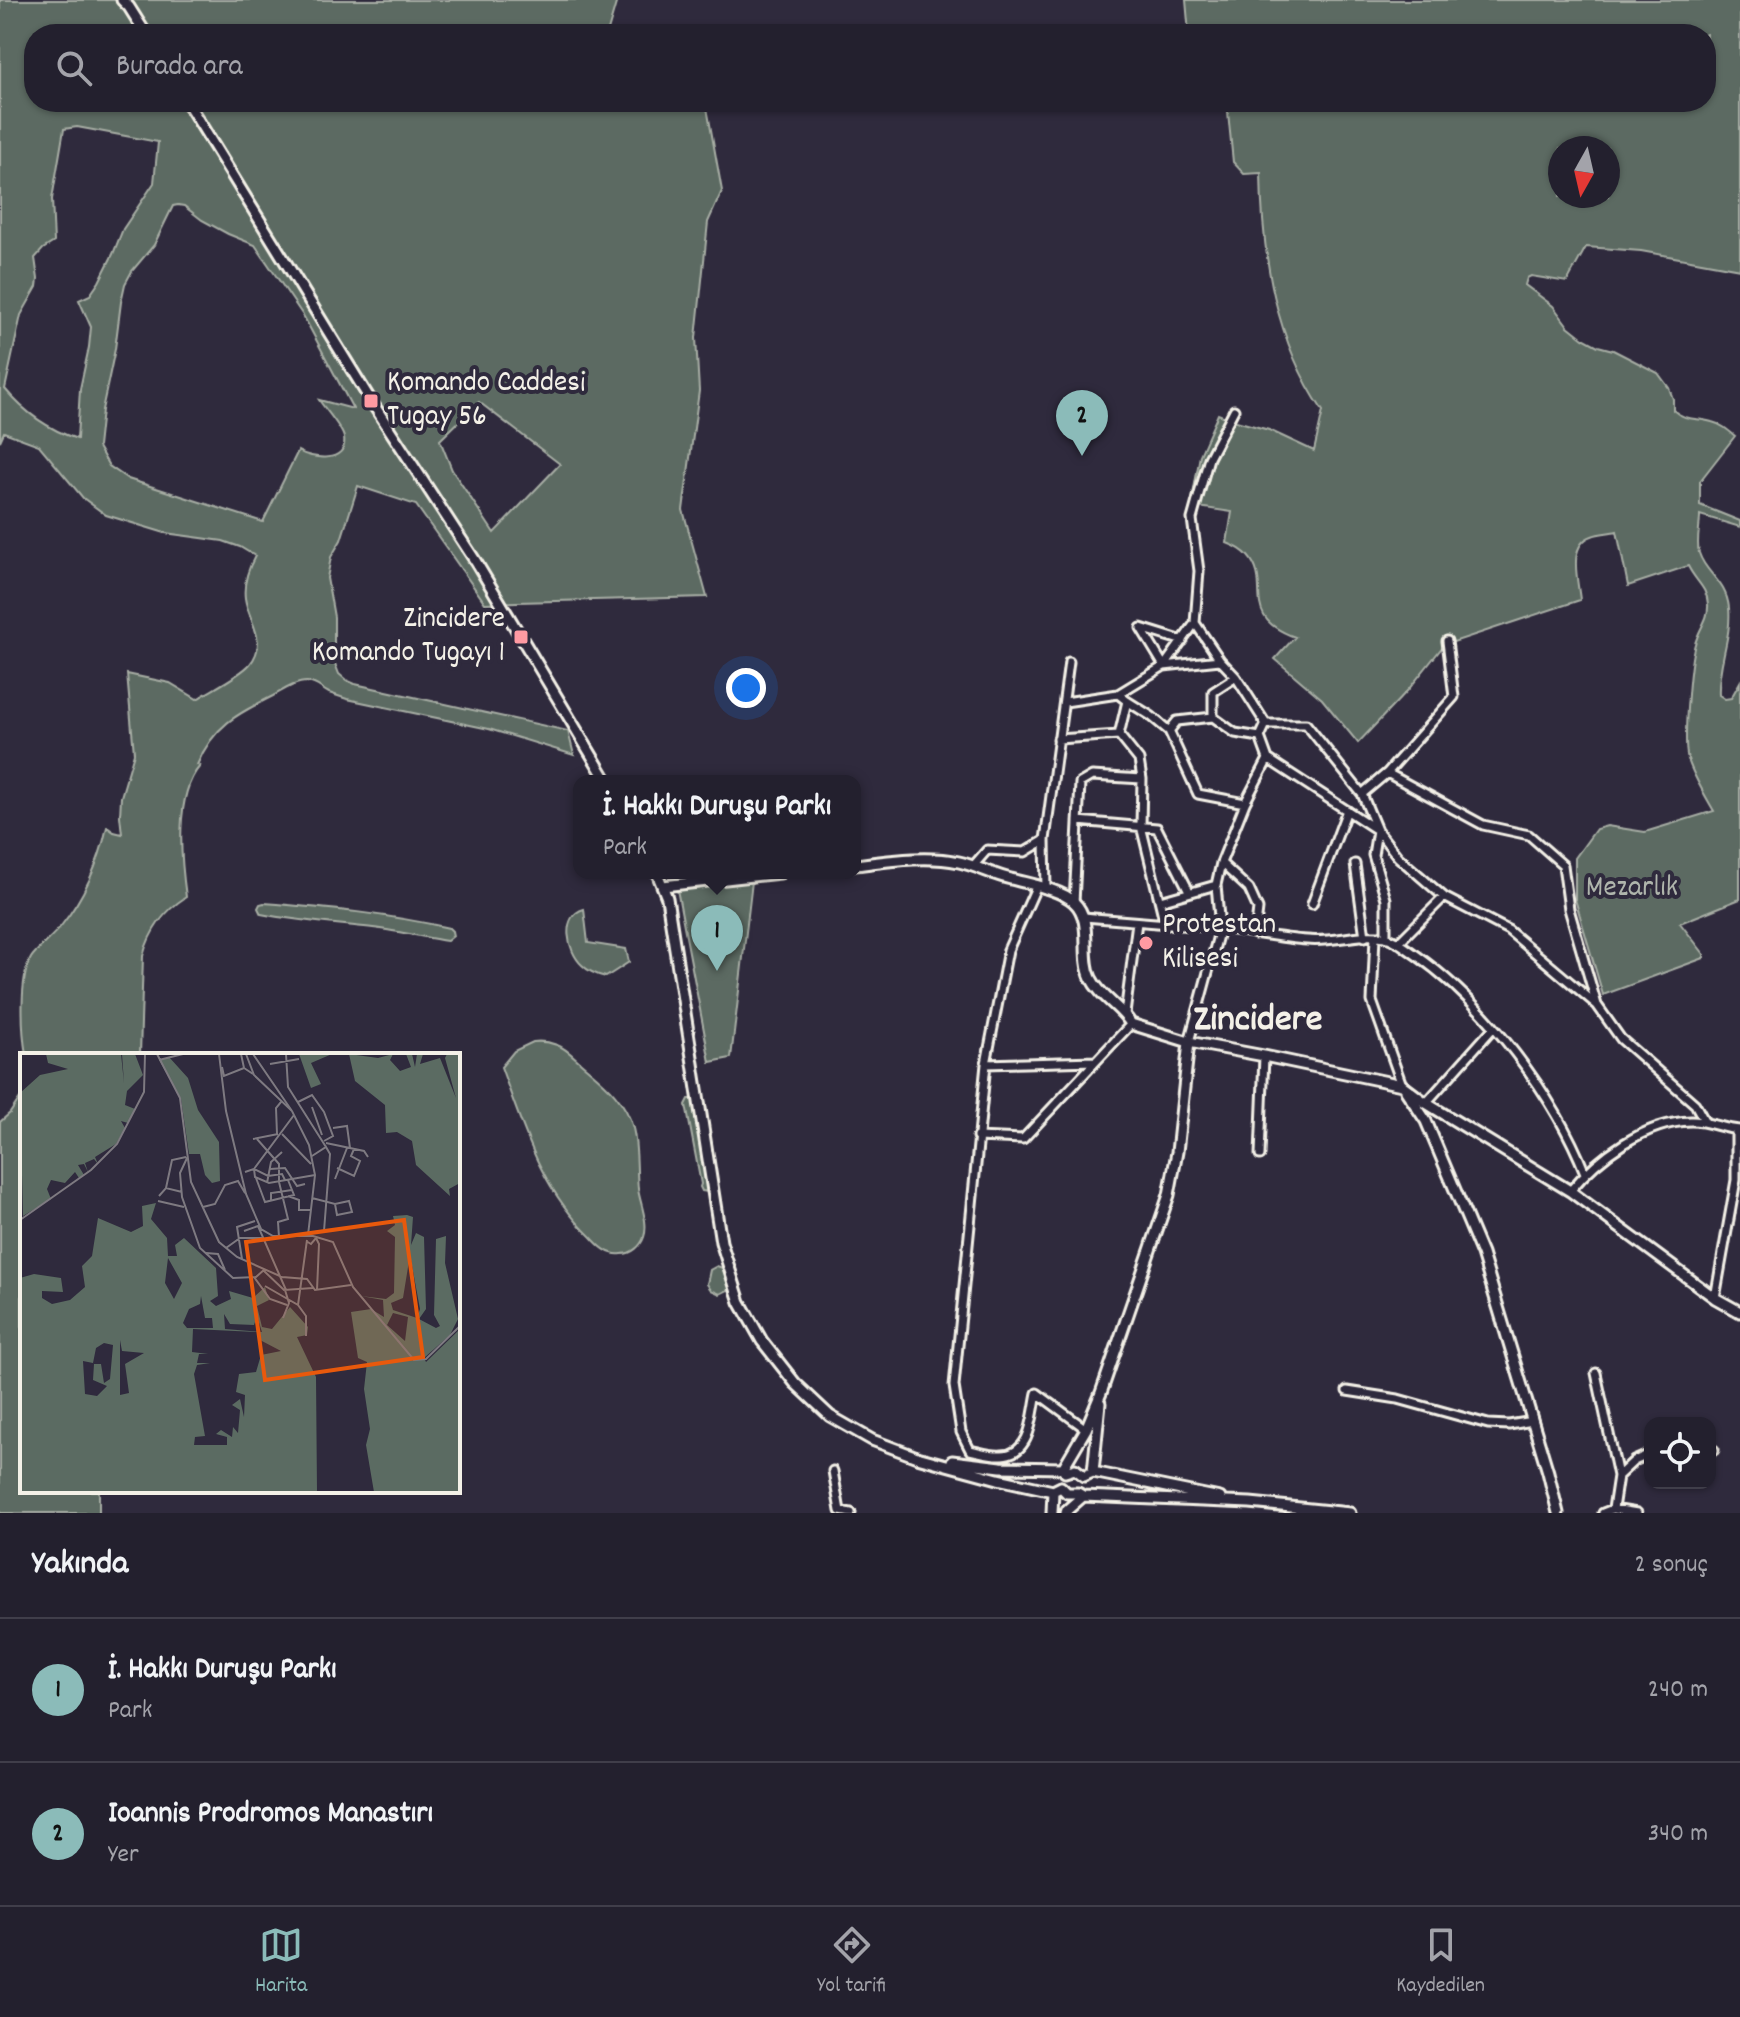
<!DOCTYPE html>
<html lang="tr">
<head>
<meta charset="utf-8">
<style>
  body { margin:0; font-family:Dekko,sans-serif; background:#2b2836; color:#f1f3f6 }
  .controls { position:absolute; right:24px; bottom:24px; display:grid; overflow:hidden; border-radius:16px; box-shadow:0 2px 6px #0004 }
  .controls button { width:72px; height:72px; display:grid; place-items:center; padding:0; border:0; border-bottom:2px solid #403e4a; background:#23202e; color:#f1f3f6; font:40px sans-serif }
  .compass { position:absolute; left:1548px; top:136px; width:72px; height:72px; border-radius:50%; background:#23202e; box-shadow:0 2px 6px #0004; rotate:188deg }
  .you { position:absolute; left:746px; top:688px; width:28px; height:28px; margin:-20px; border:6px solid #fff; border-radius:50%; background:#1a73e8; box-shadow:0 0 0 12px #1a73e833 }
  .badge { display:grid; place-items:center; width:52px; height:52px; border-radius:50%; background:#8bbbb9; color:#111; font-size:26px; font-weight:700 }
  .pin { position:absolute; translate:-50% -66px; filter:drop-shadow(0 2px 4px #0008) }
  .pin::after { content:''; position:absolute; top:42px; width:28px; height:24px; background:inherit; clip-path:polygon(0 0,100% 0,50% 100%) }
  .popup { position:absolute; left:573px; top:775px; width:288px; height:104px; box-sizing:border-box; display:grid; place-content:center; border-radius:16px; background:#23202e; filter:drop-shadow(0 2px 6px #0005); font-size:26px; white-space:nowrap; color:#a3a3aa }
  .popup b { font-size:30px; color:#f1f3f6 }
  .popup::after { content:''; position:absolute; left:50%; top:100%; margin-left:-16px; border:16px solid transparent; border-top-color:#23202e }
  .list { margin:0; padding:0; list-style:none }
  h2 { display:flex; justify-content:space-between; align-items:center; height:104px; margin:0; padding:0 32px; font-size:34px }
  h2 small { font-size:26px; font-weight:400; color:#a3a3aa }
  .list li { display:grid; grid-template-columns:52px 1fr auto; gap:24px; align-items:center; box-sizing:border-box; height:144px; padding:0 32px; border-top:2px solid #403e4a }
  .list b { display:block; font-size:30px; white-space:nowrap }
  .list p { margin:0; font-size:26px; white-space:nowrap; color:#a3a3aa }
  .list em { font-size:26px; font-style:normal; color:#a3a3aa }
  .icon { flex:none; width:44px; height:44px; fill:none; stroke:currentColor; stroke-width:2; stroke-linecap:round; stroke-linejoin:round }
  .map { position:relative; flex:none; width:1740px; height:1513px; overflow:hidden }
  .search { position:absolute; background:#23202e; box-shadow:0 2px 6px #0004; left:24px; right:24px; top:24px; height:88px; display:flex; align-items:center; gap:20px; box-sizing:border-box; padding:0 28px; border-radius:32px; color:#a3a3aa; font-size:30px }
  .sheet { height:392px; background:#23202e }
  nav { display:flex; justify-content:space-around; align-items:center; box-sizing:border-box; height:112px; border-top:2px solid #403e4a; background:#23202e; font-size:22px; color:#a3a3aa }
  nav a { display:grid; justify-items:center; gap:4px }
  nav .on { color:#8bbbb9 }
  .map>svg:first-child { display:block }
</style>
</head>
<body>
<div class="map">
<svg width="1740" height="1513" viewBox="0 0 1740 1513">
  <rect width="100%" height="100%" fill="#2f2a3d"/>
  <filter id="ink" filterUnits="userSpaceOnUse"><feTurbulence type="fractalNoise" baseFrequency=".0125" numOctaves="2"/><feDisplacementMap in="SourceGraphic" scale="16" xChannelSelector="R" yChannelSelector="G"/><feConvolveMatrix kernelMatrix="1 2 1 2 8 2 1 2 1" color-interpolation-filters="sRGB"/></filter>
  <g filter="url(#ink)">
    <path fill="#5b6b62" stroke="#a8aea5" stroke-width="2" fill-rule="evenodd" d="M0,0H617L607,34H34V102H706L722,191L708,222L696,338L699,391L683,510L707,597L485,603L416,505L358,486L341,540L331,557L327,578L334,617V661L339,674L346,680L355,684L568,731L574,755L489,729L347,699C341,697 335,695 329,693C321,689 317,683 307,682C295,682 284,690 273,696C237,714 213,726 197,765L200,766C174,796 181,861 186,897C164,911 150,930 143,956L140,1055H26C22,1031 19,979 31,958C36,950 54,935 61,926C84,897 99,863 107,827L114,832L122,834L120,816L121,797L134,753L127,674L170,683L197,699C211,690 241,675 250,664C269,641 248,621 245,598C243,582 248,569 255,556L240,547L223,541L165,533L106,515L83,498L39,445L4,432L0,441ZM77,127L158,142L154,183L123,229L113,254L99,282L90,295L79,300L91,327L89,347L80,389L77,439C47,429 25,413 5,389L21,315L37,287L38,279L35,258L43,249L54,242L52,199L64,129ZM178,205L184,206L202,220L228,234L255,245L304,317L353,409L319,400C325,409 343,429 344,438C348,464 311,459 298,451L263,522L128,479L109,466L98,447L102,410L115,349L121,302L125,284L132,271L154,245L173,206ZM479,402L560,464L494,533L452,470L440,440Z
      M1186,0H1740V269L1641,251L1586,247L1567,282L1531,276L1527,278L1525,285L1553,306L1568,326L1583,338L1598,346L1613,350L1658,373L1669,388L1673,399V410C1686,422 1697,417 1712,422C1721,424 1728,430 1735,436L1700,481V505L1740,521V527L1700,515C1700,528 1696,541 1699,553C1706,575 1726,580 1729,608C1732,637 1717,666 1719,695L1725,699L1731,698L1740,682V899L1680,923L1704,954V958L1603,995L1575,899V858L1596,829L1607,826L1645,832L1714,811C1706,797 1690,771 1687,755C1684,735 1689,656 1697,638C1701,626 1709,618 1708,604C1707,587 1695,581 1688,566L1628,586L1617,531C1609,533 1599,533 1592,536C1567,545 1578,580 1580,600L1444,645L1408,690L1358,743L1322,699L1275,659L1295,637C1237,616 1274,585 1248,556C1242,549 1235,546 1227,543L1232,512L1191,506L1200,455L1218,414L1236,421L1269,430L1314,451L1323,411C1275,341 1262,256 1261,173L1244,174L1233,162L1227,102H1706V34H1189ZM1560,148H1608V196H1560Z
      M753,873L731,1058L710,1062L676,884Z
      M264,903C327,908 388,914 449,928L452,931L453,936L447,941C423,937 398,931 373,928C335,924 298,921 261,914L258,908L260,904Z
      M584,909L588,943L626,949L629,962L606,977C597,975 589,972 582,965C567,951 560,916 584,909Z
      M533,1042C541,1041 549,1042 557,1045C566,1048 573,1056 581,1063C603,1082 625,1098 633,1128C638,1148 636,1169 638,1189C640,1203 649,1223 644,1237C641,1246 632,1254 622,1254C609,1256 599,1246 591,1237C541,1189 524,1130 501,1067L514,1051Z
      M22,1095V1491H99V1513H0V1122L10,1113Z
      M689,1099H695L709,1192L702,1191L700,1187L701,1184L686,1105Z
      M717,1266L725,1269L730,1289L720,1294L711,1290L707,1284L710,1270Z"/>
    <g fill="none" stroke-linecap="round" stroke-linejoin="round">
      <g stroke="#f4f1e8" stroke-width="13">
        <path id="minor" d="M1234,410L1209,458L1192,519L1199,571L1195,623L1220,660L1236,677L1266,724L1260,737L1268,759L1377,830L1398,857L1444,897L1508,930L1597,1005
          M1183,641L1141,628L1164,666L1195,623
          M1118,694L1127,701L1151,716L1169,731L1198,794L1245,803
          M1127,701L1119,735L1139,760L1142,779L1141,826L1165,924
          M1065,702L1118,694L1164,666L1220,660
          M1213,717V692L1236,677
          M1266,724H1306L1362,794
          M1169,731L1177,721L1213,717L1235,733L1260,737
          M1058,739L1119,735
          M1387,773L1483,825L1529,835L1563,865L1569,909L1597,1005L1621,1039L1695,1104L1705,1122
          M1078,821L1157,828L1189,891
          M1221,863L1249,889L1258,909L1255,934
          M1355,864L1365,937
          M974,865L987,850L1025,852L1045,840
          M1037,885L1008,950L986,1064L954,1386L961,1432L970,1450C980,1452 992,1456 1002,1455C1032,1454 1032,1415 1037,1393L1086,1429
          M1046,889L1045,840L1069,662
          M1160,901L1216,885
          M1074,903L1080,783L1092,776L1142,779
          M1312,904L1347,810
          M1084,917C1128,921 1172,924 1217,928C1247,931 1277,938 1307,940C1332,943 1360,932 1385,937C1396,939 1407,949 1416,955C1485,1003 1555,1096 1585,1173
          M1375,937L1372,1001L1402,1085
          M1386,937V899L1373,855L1377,830L1362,794L1387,773L1454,697L1447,641
          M1398,943L1444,897
          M1125,1014L1137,922
          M1189,1042L1220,928L1216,885L1221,863L1245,803L1268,759
          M986,1064L1095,1061
          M1426,1103L1494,1027
          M977,1137L1023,1139L1131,1024
          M1260,1155L1264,1056
          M1570,1191C1598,1157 1645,1122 1691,1121C1709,1121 1723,1129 1740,1130
          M1715,1298L1736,1180V1130
          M1596,1373L1618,1476L1613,1509
          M1347,1391L1398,1399L1488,1424L1509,1425L1533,1421
          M1710,1450H1714
          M833,1471L840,1511L851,1513
          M1618,1476L1634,1461L1650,1454
          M1603,1513L1613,1509L1637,1513"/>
      </g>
      <g stroke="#f4f1e8" stroke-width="15">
        <path id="tertiary" d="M122,0L129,7L146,34
          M187,102L371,401L476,562L607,781
          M855,865C889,861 925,855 959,862C977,866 993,875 1011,879C1029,884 1060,889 1074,902C1094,921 1080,955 1091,978C1100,997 1121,1007 1131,1024L1189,1042L1264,1056L1402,1085L1426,1103L1570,1191L1715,1298L1740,1312
          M657,873L667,898L721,1242L740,1302L762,1341L795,1383L830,1416L872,1440L917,1457L998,1479L1053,1491L1061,1487
          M663,886L780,873
          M1406,1091L1426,1121L1482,1254L1548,1472L1558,1513
          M952,1461L1001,1467L1063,1468
          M1063,1468L1086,1429L1101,1393L1169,1195L1177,1152L1189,1042
          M1065,1472L1075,1469L1084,1476
          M1093,1472L1100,1403
          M1084,1476L1093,1472L1220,1498
          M1061,1487L1067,1493H1078L1083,1496L1250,1503L1350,1513
          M1052,1513L1053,1491
          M1066,1513L1067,1510L1083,1496"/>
      </g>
      <use href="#minor" stroke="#2f2a3d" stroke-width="7"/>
      <use href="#tertiary" stroke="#2f2a3d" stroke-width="9"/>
    </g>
  </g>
  <g fill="#ff9aa2" stroke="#2f2a3d" stroke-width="3">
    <rect x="363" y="393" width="16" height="16" rx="4"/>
    <rect x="513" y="629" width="16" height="16" rx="4"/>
    <circle cx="1146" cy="943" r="8"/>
  </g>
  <g text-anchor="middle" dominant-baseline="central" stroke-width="8" stroke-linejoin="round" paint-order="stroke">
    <g font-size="30" fill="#f4f1e8" stroke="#2f2a3d" text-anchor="start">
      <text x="387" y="384">Komando Caddesi<tspan x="387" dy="34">Tugay 56</tspan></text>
      <text x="505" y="620" text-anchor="end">Zincidere<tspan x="505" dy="34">Komando Tugayı 1</tspan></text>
      <text x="1162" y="926">Protestan<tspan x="1162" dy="34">Kilisesi</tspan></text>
    </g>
    <g font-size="30" fill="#afb5ac" stroke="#2f2a3d">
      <text x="1632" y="889">Mezarlık</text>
    </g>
    <g font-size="38" font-weight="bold" fill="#f4f1e8" stroke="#2f2a3d">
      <text x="1258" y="1021">Zincidere</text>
    </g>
  </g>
  <g transform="translate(20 1053)">
    <rect width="440" height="440" fill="#2f2a3d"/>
    <path d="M26,1H101L104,30L102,1H115L123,22L107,38L105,52L115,56L108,70L101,68L105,75L96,91L75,104L78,111L74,106L65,110L68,119L64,111L58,112L64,122L59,125L55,119L45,130L31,127L27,136L31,146L3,163L0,40L20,22L48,16L28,10ZM279,1H312L291,10L301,31L291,35ZM329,1L358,5L373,1L370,7L380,18L391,14L386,1H392L395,14L397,1H403L400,11L420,5L436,45L425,5L427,1H440V130L429,136L430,143L396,112L392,88L377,79L366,80L365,52L335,28ZM149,4L168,25L178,57L199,89L200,128L192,130L185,122L180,101H169L161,46L139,7ZM136,150L131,166L147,185L148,203H157L155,192L164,185L196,215L198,243L190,248L196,253L211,246L209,238L233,245L245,234L249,247L237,253L242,274L252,276L270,254L288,274L287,282L277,284L296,324L297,439H0V225L14,221L41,225L43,239L22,238V245L32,251L50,247L65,234L62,213L72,203L78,165L111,179L123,173L122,153ZM148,205L162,230L154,246L145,230ZM181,243L185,265H192L193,275H167L163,270L169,256L180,251ZM204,261L210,271L234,272L237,263L242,279L205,276ZM173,276L238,279L240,287L261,298L241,302L236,319L219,321L216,339L225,342L224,364L220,346L212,352L220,357L218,380L213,374L212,384L201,377L196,381L207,384V392H174L175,384L185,383L174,321L177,312L190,310H177L179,301H188L172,299ZM100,287L102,298L124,300L105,311L109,340L100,342ZM84,290L93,292L90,326L84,330L81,311H74L73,327L87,333L77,343L65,341L63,308L73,310L76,295ZM387,162L393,164L391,192L396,180L404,184L406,256L399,266L416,275L420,273L414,262L416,186L426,183L425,210L438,266L430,282L404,305L406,309L440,276V439H354L346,392L350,376L344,336L347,309L338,305L331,259L351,256L364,264L363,247L341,243L366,246L374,240L375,184L367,178L375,172L373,163ZM390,202L400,256L397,265L373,257L371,250L383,245ZM373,260L388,264L385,288L367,272Z" fill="#5b6b62" fill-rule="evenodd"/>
    <path fill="none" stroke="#7e7a81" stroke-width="2" d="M137,1L160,45L171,129L199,189L217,204L262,224L287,226L295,237L331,232M199,1L206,58L226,141L241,176L253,183H293L313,189L333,234L394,307L406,306L440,273M221,1L224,15L233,21M226,1L234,22L272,58L289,92L295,122L288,182M233,1L272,58M266,1L268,34L306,94M139,7L163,1M250,11L279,6M202,14L204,23L224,15M278,49L292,42L304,59L313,83L304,88M292,54L302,82M313,75L327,73L330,95M257,81L256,55L261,49M262,81L291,111M233,86L258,81M237,86L259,111V129M306,90L344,98L348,104M168,103L160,120L162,144L180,195L213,225L236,224L245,216M292,103L306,94L310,101L304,178M317,115L334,123L340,108L331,103L334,96M234,116L235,124L249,130L295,122M234,116L248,123L262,121L265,127M250,116L265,115L277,133L285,131M225,119L234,116L274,62M236,125L245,149L274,142L268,127M315,126L327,95M247,130L251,109L262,99M146,135L152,107L166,104M139,143L146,135L162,139M268,143L279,147V157H291M292,145L315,151L329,148L332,159L317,162L315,151M251,147V140L272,137M138,148L164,154M183,154L195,151L205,132L218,128L225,140M0,167L71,117L97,91L124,39L125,1M224,178L238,173L266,237M259,184L258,169L268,166L259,129M286,188L291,191L296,185L299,191L297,237M206,195L220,185H242M186,200L198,201L205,217M222,206L217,174L235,168M244,218L264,237L293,235M234,224L250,246L267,252M245,233L278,252L286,263V283M278,252L287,187M263,265L269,250L265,237"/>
    <path fill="#e8590c" fill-opacity="0.15" stroke="#e8590c" stroke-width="4" d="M384,167L403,304L245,327L226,189Z"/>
    <rect width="440" height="440" fill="none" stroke="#f4f1e8" stroke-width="4"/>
  </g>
</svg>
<div class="controls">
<button><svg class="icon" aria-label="locate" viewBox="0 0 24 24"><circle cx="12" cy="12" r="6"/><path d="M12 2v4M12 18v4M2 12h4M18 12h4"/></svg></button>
</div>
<svg class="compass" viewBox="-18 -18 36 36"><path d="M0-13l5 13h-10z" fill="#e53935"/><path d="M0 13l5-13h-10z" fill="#a3a3aa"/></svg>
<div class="you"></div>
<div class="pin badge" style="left:717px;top:971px">1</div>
<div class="popup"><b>İ. Hakkı Duruşu Parkı</b>Park</div>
<div class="pin badge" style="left:1082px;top:456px">2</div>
<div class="search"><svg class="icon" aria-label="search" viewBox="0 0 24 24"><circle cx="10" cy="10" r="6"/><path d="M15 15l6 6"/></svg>Burada ara</div>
</div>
<section class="sheet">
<h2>Yakında<small>2 sonuç</small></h2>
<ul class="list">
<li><span class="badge">1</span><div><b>İ. Hakkı Duruşu Parkı</b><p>Park</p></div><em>240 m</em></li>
<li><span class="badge">2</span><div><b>Ioannis Prodromos Manastırı</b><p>Yer</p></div><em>340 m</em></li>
</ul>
</section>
<nav>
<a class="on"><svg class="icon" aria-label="map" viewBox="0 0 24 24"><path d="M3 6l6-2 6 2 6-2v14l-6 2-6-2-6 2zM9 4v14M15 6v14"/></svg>Harita</a>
<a><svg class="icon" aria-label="directions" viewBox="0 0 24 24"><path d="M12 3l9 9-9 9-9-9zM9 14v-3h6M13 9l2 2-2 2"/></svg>Yol tarifi</a>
<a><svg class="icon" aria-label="saved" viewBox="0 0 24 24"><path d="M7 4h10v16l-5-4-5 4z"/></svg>Kaydedilen</a>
</nav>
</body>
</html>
